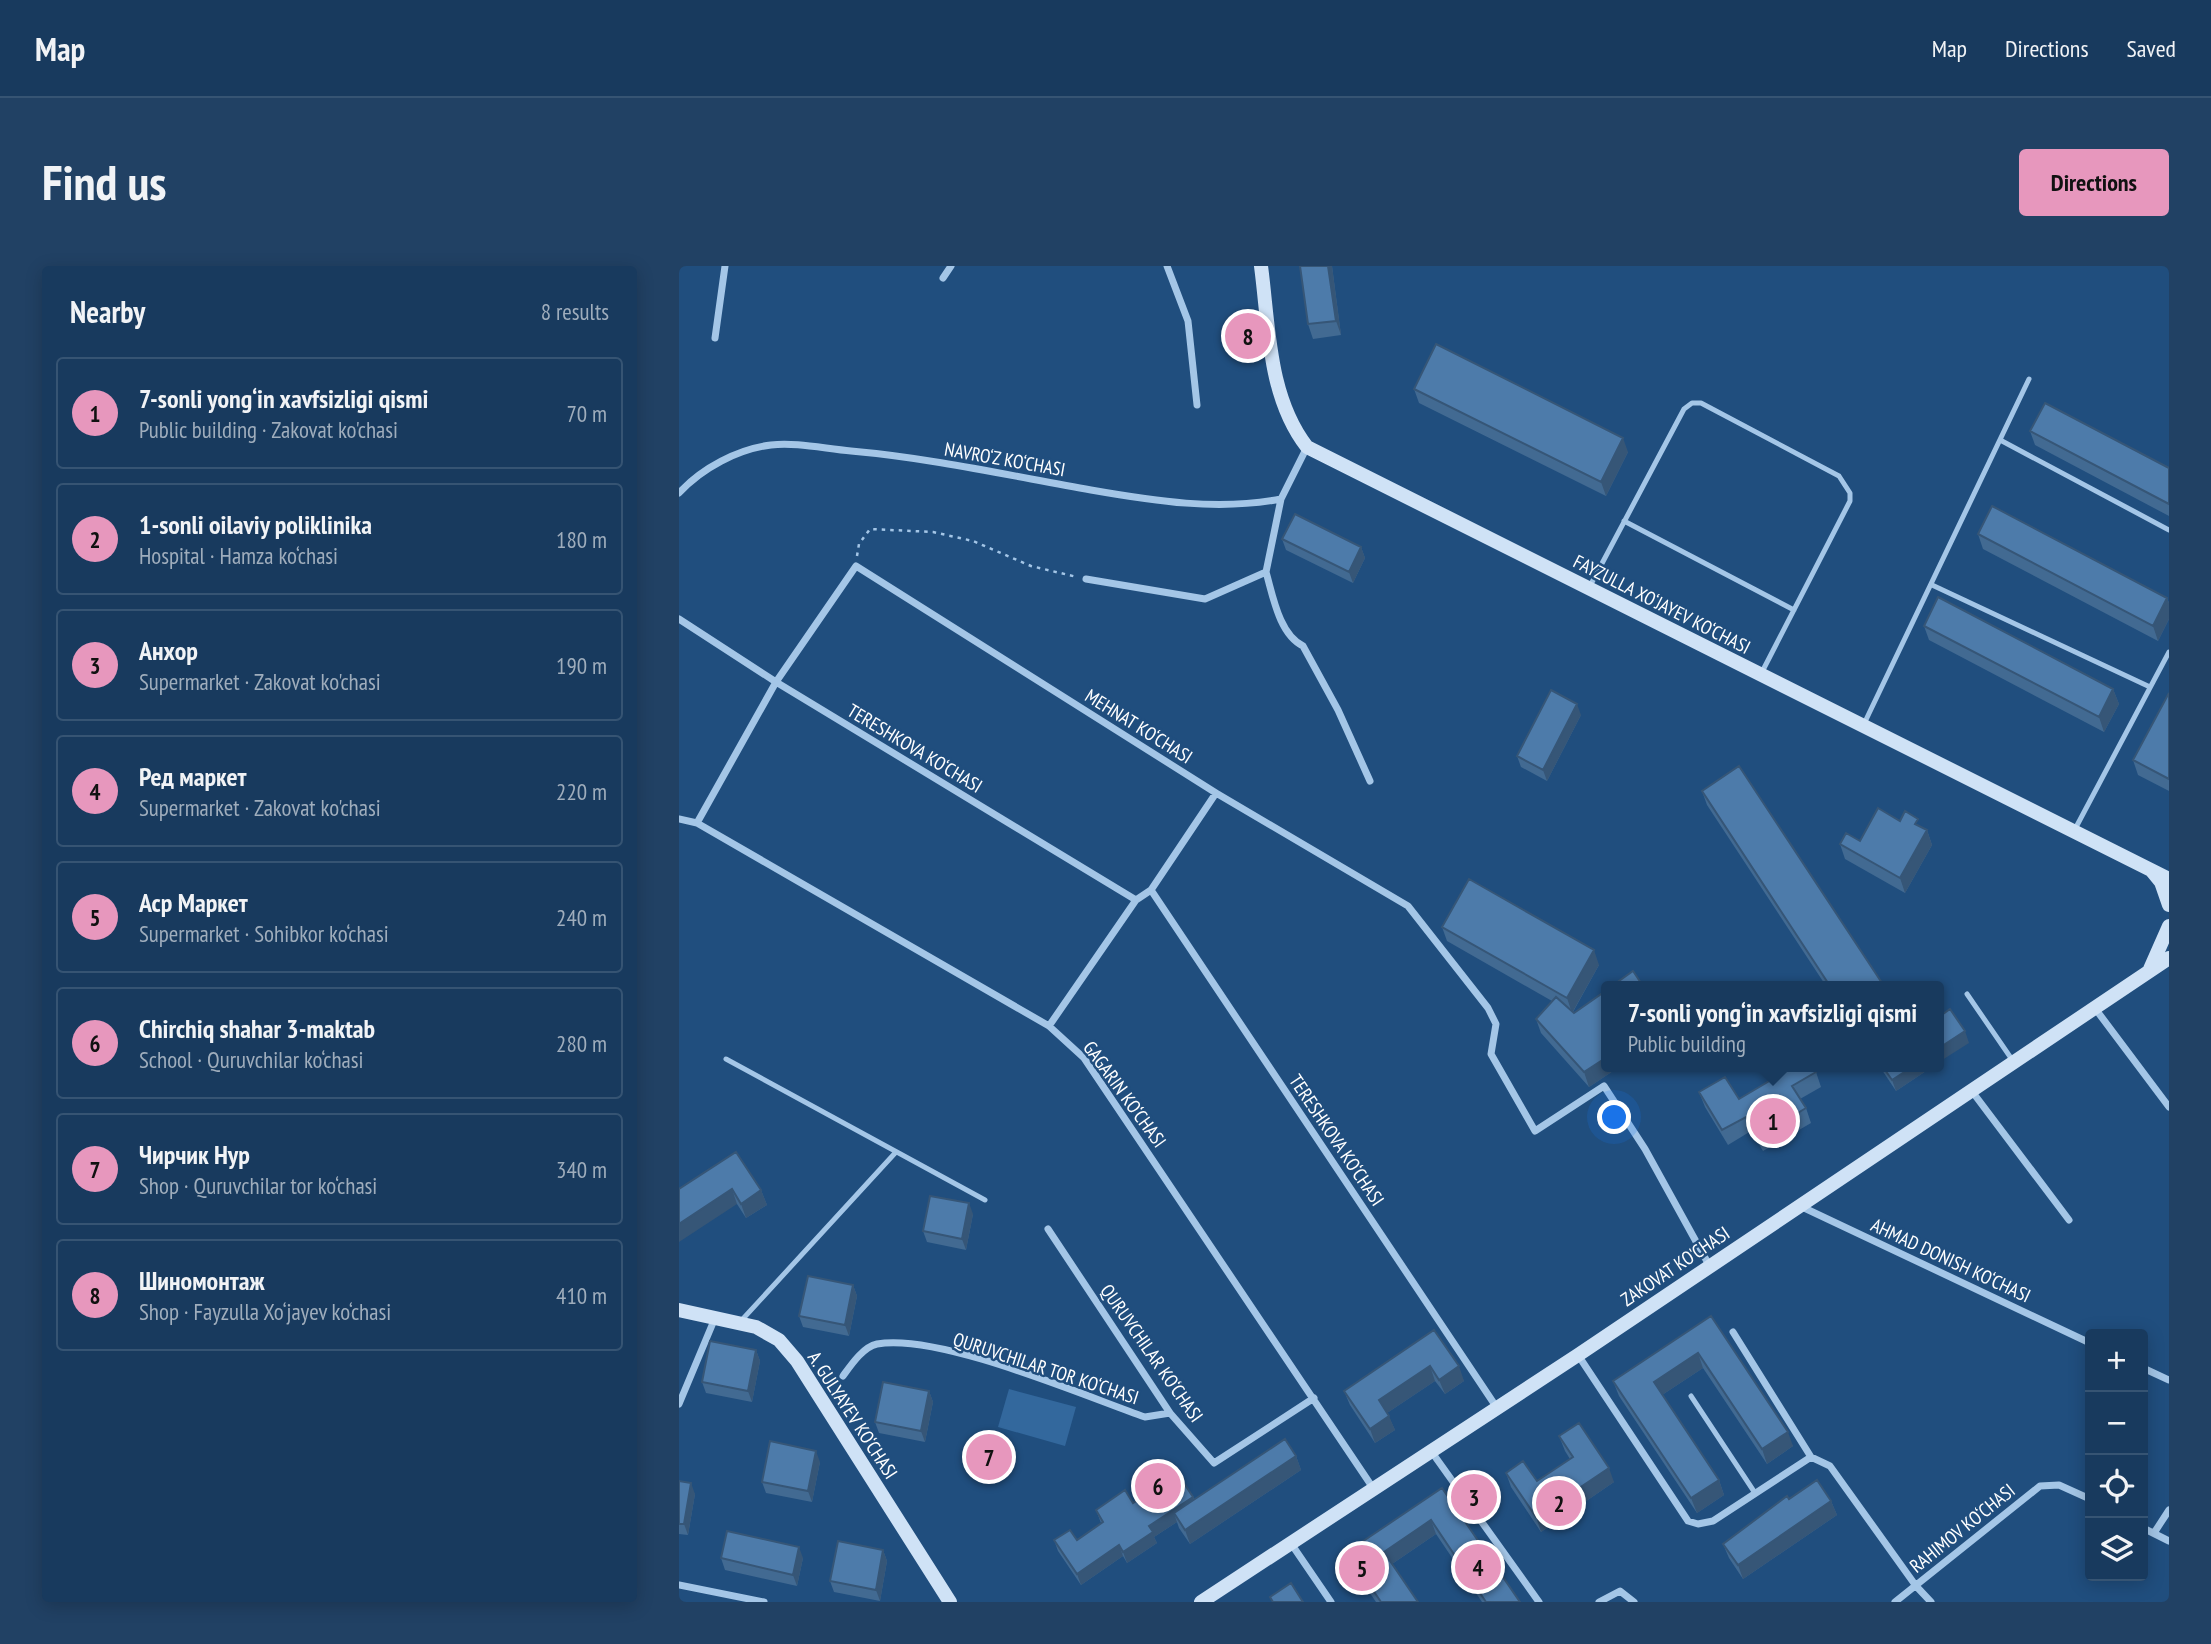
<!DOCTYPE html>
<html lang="en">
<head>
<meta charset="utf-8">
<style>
  body { margin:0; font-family:"PT Sans Narrow",sans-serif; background:#214164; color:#f1f3f6 }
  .controls { position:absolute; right:21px; bottom:21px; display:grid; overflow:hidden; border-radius:7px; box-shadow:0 4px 18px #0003 }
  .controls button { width:63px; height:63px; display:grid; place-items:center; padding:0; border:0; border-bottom:2px solid #365473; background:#183a5e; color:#f1f3f6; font:35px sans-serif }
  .you { position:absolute; left:936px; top:852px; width:24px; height:24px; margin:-18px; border:5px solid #fff; border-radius:50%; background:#1a73e8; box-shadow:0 0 0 10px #1a73e833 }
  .badge { display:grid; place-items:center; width:46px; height:46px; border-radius:50%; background:#e797bd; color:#111; font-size:23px; font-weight:700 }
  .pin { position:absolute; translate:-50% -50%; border:4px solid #fff; box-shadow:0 2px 7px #0006 }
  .popup { position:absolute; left:922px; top:715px; width:343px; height:91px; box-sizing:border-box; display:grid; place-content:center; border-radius:7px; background:#183a5e; filter:drop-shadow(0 2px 5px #0005); font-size:23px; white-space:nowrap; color:#9fadbc }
  .popup b { font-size:26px; color:#f1f3f6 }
  .popup::after { content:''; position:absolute; left:50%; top:100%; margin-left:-14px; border:14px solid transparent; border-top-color:#183a5e }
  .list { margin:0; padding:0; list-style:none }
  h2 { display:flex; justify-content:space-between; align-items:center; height:91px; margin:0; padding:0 28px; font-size:30px }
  h2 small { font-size:23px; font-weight:400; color:#9fadbc }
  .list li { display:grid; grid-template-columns:46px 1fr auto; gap:21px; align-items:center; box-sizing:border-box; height:112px; margin:0 14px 14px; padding:0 14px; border:2px solid #365473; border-radius:7px }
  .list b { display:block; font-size:26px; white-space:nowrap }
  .list p { margin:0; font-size:23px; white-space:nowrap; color:#9fadbc }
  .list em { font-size:23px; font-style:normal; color:#9fadbc }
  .icon { flex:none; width:38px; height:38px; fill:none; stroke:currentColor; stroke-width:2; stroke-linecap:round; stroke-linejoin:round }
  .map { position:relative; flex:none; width:1490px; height:1336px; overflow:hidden; border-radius:7px }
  header { display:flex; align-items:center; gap:42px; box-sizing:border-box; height:98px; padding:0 35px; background:#183a5e; border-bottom:2px solid #365473 }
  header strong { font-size:33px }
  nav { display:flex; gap:38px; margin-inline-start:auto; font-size:24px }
  .intro { display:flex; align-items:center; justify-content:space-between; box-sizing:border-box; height:168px; padding:0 42px }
  h1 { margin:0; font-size:49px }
  .button { padding:18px 32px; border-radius:7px; background:#e797bd; color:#111; font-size:24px; font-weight:700 }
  main { display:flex; gap:42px; padding:0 42px }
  aside { flex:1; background:#183a5e; border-radius:7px; box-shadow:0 4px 18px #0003 }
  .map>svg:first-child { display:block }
</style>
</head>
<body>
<header>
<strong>Map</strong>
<nav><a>Map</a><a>Directions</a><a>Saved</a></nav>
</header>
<div class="intro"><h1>Find us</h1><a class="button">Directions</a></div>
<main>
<aside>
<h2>Nearby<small>8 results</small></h2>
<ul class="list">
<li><span class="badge">1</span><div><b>7-sonli yong‘in xavfsizligi qismi</b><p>Public building · Zakovat ko'chasi</p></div><em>70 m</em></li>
<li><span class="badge">2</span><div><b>1-sonli oilaviy poliklinika</b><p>Hospital · Hamza ko‘chasi</p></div><em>180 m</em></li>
<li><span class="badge">3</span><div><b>Анхор</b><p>Supermarket · Zakovat ko'chasi</p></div><em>190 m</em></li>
<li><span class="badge">4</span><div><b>Ред маркет</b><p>Supermarket · Zakovat ko'chasi</p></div><em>220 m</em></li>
<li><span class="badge">5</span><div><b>Аср Маркет</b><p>Supermarket · Sohibkor ko‘chasi</p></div><em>240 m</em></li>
<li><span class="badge">6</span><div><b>Chirchiq shahar 3-maktab</b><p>School · Quruvchilar ko‘chasi</p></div><em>280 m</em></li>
<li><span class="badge">7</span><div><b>Чирчик Нур</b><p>Shop · Quruvchilar tor ko‘chasi</p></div><em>340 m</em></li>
<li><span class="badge">8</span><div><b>Шиномонтаж</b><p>Shop · Fayzulla Xo‘jayev ko‘chasi</p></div><em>410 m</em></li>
</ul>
</aside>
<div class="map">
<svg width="1490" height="1336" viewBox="0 0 1490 1336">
  <rect width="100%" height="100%" fill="#204e7e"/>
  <path fill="#33689d" d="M330,1123L397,1141L386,1180L319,1161Z"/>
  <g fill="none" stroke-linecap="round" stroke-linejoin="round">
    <path stroke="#a4c6e7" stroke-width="2.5" stroke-dasharray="3.5 5" stroke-linecap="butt" d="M178,290L180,278L191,263L254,266L294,275L352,300L398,311"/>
    <path stroke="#a4c6e7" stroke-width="5" d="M1323,175L1490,264
      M945,255L1115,344
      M1253,319L1471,421
      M911,320L1005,143L1013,137H1022L1160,210L1171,227V235L1083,406
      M1184,460L1350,113
      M1395,565L1490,386
      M1288,728L1334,795
      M47,793L306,934
      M61,1056L217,886
      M1012,1130L1076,1227"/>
    <path stroke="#a4c6e7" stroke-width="7" d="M488,0L509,55L518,139
      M264,12L272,0
      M36,72L46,0
      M0,227C23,202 59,183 92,179C117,176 147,183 172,185C252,192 333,210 412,224C475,235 539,245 602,233L628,181
      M587,306C594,330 600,368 624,380L659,444L691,515
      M407,313L526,333L587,306L602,233
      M0,353L97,416L457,634
      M0,553L18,557L370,760L405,792L694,1222
      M18,557L97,416L177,300L537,527L729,640L809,742L817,758L812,788L856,865L925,820L966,883L1030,999
      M472,624L818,1142
      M1415,741L1490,841
      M370,760L457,634L472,624L537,527
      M1292,824L1390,954
      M1121,940L1411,1077
      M369,963L491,1147L535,1197L635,1132
      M1054,1066L1132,1191L1151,1200L1237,1320L1252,1336
      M899,1089L1009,1255L1019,1258L1034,1255L1132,1191
      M1464,1102L1490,1114
      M164,1110C172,1099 184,1081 198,1078C260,1067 403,1129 466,1151L491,1147
      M0,1138L36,1052
      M752,1185L860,1336
      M1464,1262L1490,1275
      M1475,1267L1490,1244
      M611,1276L652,1336
      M0,1319L85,1336
      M920,1336L941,1325L955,1336
      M1216,1336L1361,1220L1380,1219L1411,1233"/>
    <path stroke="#cfe2f6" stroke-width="14" d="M582,0C590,60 589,131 628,181L1490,613
      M1473,605L1482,616L1490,639
      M1471,703L1490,660
      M0,1044L77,1061L100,1074L118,1095L271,1336
      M522,1336L899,1089L1490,692"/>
  </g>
  <path fill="#426a92" d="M653,0L662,69L634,73L629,58Z
    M735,123L949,186L927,230L740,137Z
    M1351,165L1490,202V250L1356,179Z
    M1299,268L1488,332L1490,337V353L1479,375L1304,283Z
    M603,273L682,281L686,292L674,317L607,284Z
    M1245,360L1434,423L1440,438L1425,466L1250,374Z
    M1490,427V525L1459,509L1454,494Z
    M902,449L868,515L842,501L838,490Z
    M1023,525L1205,720H1147L1028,539Z
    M1221,555L1248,564L1253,579L1226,627L1166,593L1161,578L1181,575Z
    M763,661L920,699L894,746L928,801H940L910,821L862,767L857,753L873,735L768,675Z
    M1101,801H1133L1137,806L1142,821L1121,833L1127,842L1132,857L1084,885L1072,865L1049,879L1026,841L1020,826L1060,833L1105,806Z
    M1201,801H1253L1217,825Z
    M0,923L82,924L88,939L67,952L58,938Z
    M294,948L287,984L248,976L244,965Z
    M174,1019L178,1030L170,1070L124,1061L120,1050Z
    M1032,1050L1114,1180L1088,1198L1024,1102L983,1129L1040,1214L1045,1229L1018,1247L940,1130L934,1115Z
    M755,1064L785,1115L766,1128L756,1115L708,1147L716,1164L696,1177L671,1139L665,1125Z
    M77,1084L81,1095L73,1136L27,1127L23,1116Z
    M250,1125L254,1136L246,1176L200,1167L196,1156Z
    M880,1170L935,1216L862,1266L832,1221L827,1207L858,1215L891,1193L886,1185Z
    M617,1190L622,1204L511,1278L500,1262L498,1256L475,1271L478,1277L448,1297L444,1290L402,1319L379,1285L375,1274H398L422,1257L417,1244L454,1237L479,1220L474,1208L514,1231L515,1233Z
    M141,1196L133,1236L87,1227L83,1216Z
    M0,1215L16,1228L9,1269L0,1268Z
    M763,1222L841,1336H803L757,1268L713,1298L739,1336H697L673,1301L668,1286Z
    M1110,1233L1152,1235L1158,1249L1064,1313L1050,1292L1044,1278Z
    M204,1284L208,1295L201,1335L155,1326L151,1315Z
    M42,1292H124L118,1320L46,1304Z"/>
  <path fill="#365677" d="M649,0H653L662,69L657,55Z
    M944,172L949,186L927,230L922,216Z
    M682,281L686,292L674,317L670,306Z
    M1488,332L1490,337V353L1479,375L1474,360Z
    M1434,423L1440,438L1425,466L1420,451Z
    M898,438L902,449L868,515L864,504Z
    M1248,564L1253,579L1226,627L1221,612Z
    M915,684L920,699L893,747L888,732Z
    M1286,765L1290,777L1260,796V782Z
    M928,791V801H940L910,821L905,806Z
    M1233,801H1253L1217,825L1213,814Z
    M53,923L58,938L0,976V958Z
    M82,924L88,939L67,952L62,938Z
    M290,937L294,948L287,984L283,973Z
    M174,1019L178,1030L170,1070L166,1059Z
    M77,1084L81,1095L73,1136L69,1125Z
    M1019,1087L1024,1102L980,1131L975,1116Z
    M751,1100L756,1115L705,1149L700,1134Z
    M780,1100L785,1115L766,1128L760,1114Z
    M250,1125L254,1136L246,1176L242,1165Z
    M710,1150L716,1164L696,1177L691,1163Z
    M1109,1166L1114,1180L1088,1198L1083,1183Z
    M137,1185L141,1196L133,1236L129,1225Z
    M617,1190L622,1204L511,1278L506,1264Z
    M930,1202L935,1216L862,1266L857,1251Z
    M1040,1214L1045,1229L1018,1247L1012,1232Z
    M12,1217L16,1228L9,1269L5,1258Z
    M514,1231L518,1242L495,1247L498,1256L475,1271L478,1277L448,1297L444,1286L470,1260Z
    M1152,1235L1158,1249L1064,1313L1059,1299Z
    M752,1254L757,1268L710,1300L705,1286Z
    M440,1279L444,1290L402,1319L398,1308Z
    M120,1281L124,1292L118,1320L114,1309Z
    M204,1284L208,1295L201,1335L197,1324Z"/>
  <path fill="#4d7baa" stroke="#365677" stroke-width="2" d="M621,0H649L657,55L629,58Z
    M757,78L944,172L922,216L735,123Z
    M1366,137L1490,202V238L1351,165Z
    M1313,240L1488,332L1474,360L1299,268Z
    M616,248L682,281L670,306L603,273Z
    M1259,331L1434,423L1420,451L1245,360Z
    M872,424L898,438L864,504L838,490Z
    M1490,427V513L1454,494Z
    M1060,500L1205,720H1151L1023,525Z
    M1199,542L1221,555L1226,545L1239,553L1236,558L1248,564L1221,612L1161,578L1167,567L1181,575Z
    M790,613L915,684L888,732L763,661Z
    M954,705L964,720H933Z
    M928,724V791L905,806L857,753L877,731L895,747Z
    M1271,743L1286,765L1260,782V751Z
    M1105,801H1133L1137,806L1113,820L1127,842L1079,871L1067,851L1043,864L1020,826L1046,811L1060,833L1107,805Z
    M1204,801H1233L1213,814Z
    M57,886L82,924L62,938L53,923L0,958V923Z
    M251,930L290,937L283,973L244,965Z
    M129,1010L174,1019L166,1059L120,1050Z
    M1032,1050L1109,1166L1083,1183L1019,1087L975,1116L1040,1214L1012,1232L934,1115Z
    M755,1064L780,1100L760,1114L751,1100L700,1134L710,1150L691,1163L665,1125Z
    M31,1075L77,1084L69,1125L23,1116Z
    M204,1116L250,1125L242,1165L196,1156Z
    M900,1157L930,1202L857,1251L827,1207L844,1195L858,1215L894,1191L880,1170Z
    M606,1173L617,1190L506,1264L495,1247Z
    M91,1175L137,1185L129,1225L83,1216Z
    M491,1196L514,1231L470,1260L474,1266L444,1286L440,1279L398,1308L375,1274L391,1264L398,1274L424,1256L417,1244L446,1224L454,1237L481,1219L474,1208Z
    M1138,1214L1152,1235L1059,1299L1044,1278L1108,1230L1110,1233Z
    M0,1215L12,1217L5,1258H0Z
    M763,1222L841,1336H807L752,1254L705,1286L739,1336H702L668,1286Z
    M48,1265L120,1281L114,1309L42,1292Z
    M159,1275L204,1284L197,1324L151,1315Z
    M612,1317L624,1336H594L591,1331Z"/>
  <g text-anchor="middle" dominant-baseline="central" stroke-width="5" stroke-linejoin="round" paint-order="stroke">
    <g font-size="19" fill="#fff" stroke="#204e7e">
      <text transform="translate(326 193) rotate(10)">NAVRO‘Z KO‘CHASI</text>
      <text transform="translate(983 338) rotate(27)">FAYZULLA XO‘JAYEV KO‘CHASI</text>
      <text transform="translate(460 460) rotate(32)">MEHNAT KO‘CHASI</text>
      <text transform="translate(236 482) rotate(31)">TERESHKOVA KO‘CHASI</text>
      <text transform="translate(446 828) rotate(54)">GAGARIN KO‘CHASI</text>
      <text transform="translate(658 874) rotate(56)">TERESHKOVA KO‘CHASI</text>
      <text transform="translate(1272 994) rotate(25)">AHMAD DONISH KO‘CHASI</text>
      <text transform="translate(996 1000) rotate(-34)">ZAKOVAT KO'CHASI</text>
      <text transform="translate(473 1087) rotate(55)">QURUVCHILAR KO‘CHASI</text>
      <text transform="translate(367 1102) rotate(18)">QURUVCHILAR TOR KO‘CHASI</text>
      <text transform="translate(174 1149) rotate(57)">A. GULYAYEV KO‘CHASI</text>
      <text transform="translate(1283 1262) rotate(-39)">RAHIMOV KO‘CHASI</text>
    </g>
  </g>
</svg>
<div class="controls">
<button>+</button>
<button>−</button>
<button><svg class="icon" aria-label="locate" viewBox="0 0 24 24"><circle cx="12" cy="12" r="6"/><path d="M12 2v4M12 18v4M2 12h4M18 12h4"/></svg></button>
<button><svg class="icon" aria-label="layers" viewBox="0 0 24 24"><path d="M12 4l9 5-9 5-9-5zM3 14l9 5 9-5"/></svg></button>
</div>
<div class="you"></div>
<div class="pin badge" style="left:1094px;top:855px">1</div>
<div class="popup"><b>7-sonli yong‘in xavfsizligi qismi</b>Public building</div>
<div class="pin badge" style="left:880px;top:1237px">2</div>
<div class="pin badge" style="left:795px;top:1231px">3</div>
<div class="pin badge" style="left:799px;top:1301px">4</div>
<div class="pin badge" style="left:683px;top:1302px">5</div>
<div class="pin badge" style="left:479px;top:1220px">6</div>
<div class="pin badge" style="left:310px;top:1191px">7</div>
<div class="pin badge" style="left:569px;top:70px">8</div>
</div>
</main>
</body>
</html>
